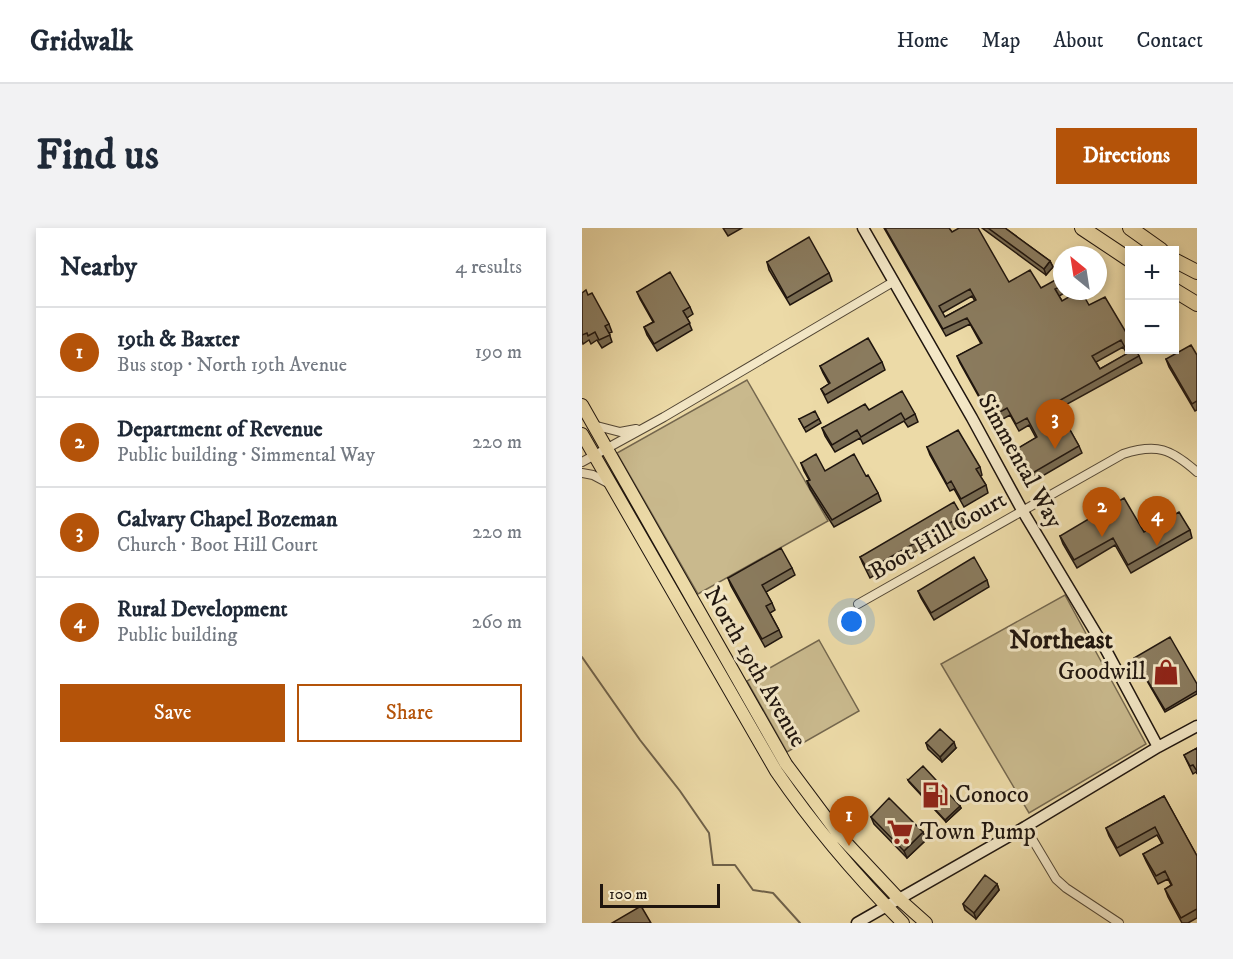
<!DOCTYPE html>
<html lang="en">
<head>
<meta charset="utf-8">
<style>
  body { margin:0; font-family:"IM FELL DW Pica",serif; background:#f2f2f3; color:#1f2937 }
  .controls { position:absolute; right:18px; top:18px; display:grid; overflow:hidden; border-radius:0px; box-shadow:0 3px 9px #0003 }
  .controls button { width:54px; height:54px; display:grid; place-items:center; padding:0; border:0; border-bottom:2px solid #e0e1e3; background:#fff; color:#1f2937; font:30px sans-serif }
  .compass { position:absolute; left:471px; top:18px; width:54px; height:54px; border-radius:50%; background:#fff; box-shadow:0 3px 9px #0003; rotate:330deg }
  .scale { position:absolute; left:18px; bottom:15px; width:120px; box-sizing:border-box; padding-left:6px; border:3px solid #1f150e; border-top:0; font-size:16px; line-height:21px; white-space:nowrap; color:#1f150e; -webkit-text-stroke:4px #f3e7c6; paint-order:stroke }
  .you { position:absolute; left:270px; top:394px; width:21px; height:21px; margin:-15px; border:4px solid #fff; border-radius:50%; background:#1a73e8; box-shadow:0 0 0 9px #1a73e833 }
  .badge { display:grid; place-items:center; width:39px; height:39px; border-radius:50%; background:#b45309; color:#fff; font-size:20px; font-weight:700 }
  .pin { position:absolute; translate:-50% -50px; filter:drop-shadow(0 2px 3px #0008) }
  .pin::after { content:''; position:absolute; top:32px; width:21px; height:18px; background:inherit; clip-path:polygon(0 0,100% 0,50% 100%) }
  .list { margin:0; padding:0; list-style:none }
  h2 { display:flex; justify-content:space-between; align-items:center; height:78px; margin:0; padding:0 24px; font-size:26px }
  h2 small { font-size:20px; font-weight:400; color:#747a83 }
  .list li { display:grid; grid-template-columns:39px 1fr auto; gap:18px; align-items:center; box-sizing:border-box; height:90px; padding:0 24px; border-top:2px solid #e0e1e3 }
  .list b { display:block; font-size:22px; white-space:nowrap }
  .list p { margin:0; font-size:20px; white-space:nowrap; color:#747a83 }
  .list em { font-size:20px; font-style:normal; color:#747a83 }
  .actions { display:flex; gap:12px; padding:18px 24px }
  .actions a { flex:1; padding:14px 0; border:2px solid #b45309; border-radius:0px; text-align:center; font-size:21px; color:#b45309 }
  .actions .main { background:#b45309; color:#fff }
  .map { position:relative; flex:none; width:615px; height:695px; overflow:hidden; border-radius:0px }
  header { display:flex; align-items:center; gap:36px; box-sizing:border-box; height:84px; padding:0 30px; background:#fff; border-bottom:2px solid #e0e1e3 }
  header strong { font-size:28px }
  nav { display:flex; gap:33px; margin-inline-start:auto; font-size:21px }
  .intro { display:flex; align-items:center; justify-content:space-between; box-sizing:border-box; height:144px; padding:0 36px }
  h1 { margin:0; font-size:42px }
  .button { padding:15px 27px; border-radius:0px; background:#b45309; color:#fff; font-size:21px; font-weight:700 }
  main { display:flex; gap:36px; padding:0 36px }
  aside { flex:1; background:#fff; border-radius:0px; box-shadow:0 3px 9px #0003 }
  .map>svg:first-child { display:block }
</style>
</head>
<body>
<header>
<strong>Gridwalk</strong>
<nav><a>Home</a><a>Map</a><a>About</a><a>Contact</a></nav>
</header>
<div class="intro"><h1>Find us</h1><a class="button">Directions</a></div>
<main>
<aside>
<h2>Nearby<small>4 results</small></h2>
<ul class="list">
<li><span class="badge">1</span><div><b>19th &amp; Baxter</b><p>Bus stop · North 19th Avenue</p></div><em>190 m</em></li>
<li><span class="badge">2</span><div><b>Department of Revenue</b><p>Public building · Simmental Way</p></div><em>220 m</em></li>
<li><span class="badge">3</span><div><b>Calvary Chapel Bozeman</b><p>Church · Boot Hill Court</p></div><em>220 m</em></li>
<li><span class="badge">4</span><div><b>Rural Development</b><p>Public building</p></div><em>260 m</em></li>
</ul>
<div class="actions"><a class="main">Save</a><a>Share</a></div>
</aside>
<div class="map">
<svg width="615" height="695" viewBox="0 0 615 695">
  <rect width="100%" height="100%" fill="#ecdaa7"/>
  <filter id="stains"><feTurbulence type="fractalNoise" baseFrequency=".00333" numOctaves="4"/><feColorMatrix values="0 0 0 0 .2 0 0 0 0 .09 0 0 0 0 .02 0 0 0 .5 -.17"/></filter>
  <radialGradient id="worn" r=".72"><stop offset=".6" stop-color="#630" stop-opacity="0"/><stop offset="1" stop-color="#630" stop-opacity=".3"/></radialGradient>
  <path fill="#c9b98d" stroke="#74674e" stroke-width="1.5" d="M165,152L246,293L116,366L35,225Z
    M483,367L564,516L447,585L359,436Z
    M237,412L277,483L205,524L165,453Z"/>
  <g fill="none" stroke-linecap="round" stroke-linejoin="round">
    <path stroke="#70634b" stroke-width="2" d="M0,429L58,512L98,563L127,605L131,637H153L171,662L191,665L218,695"/>
    <g stroke="#524634" stroke-width="10">
      <path id="street" d="M11,197L38,204L54,201
        M0,234L82,189L311,54
        M0,245L11,247L26,255
        M276,376L541,226C575,215 589,221 615,244
        M443,599L474,651L484,660L537,695"/>
    </g>
    <g stroke="#1f150e" stroke-width="13">
      <path id="secondary" d="M281,0L390,190L440,282L524,422L576,519
        M275,695L443,599L576,519L615,498"/>
    </g>
    <g stroke="#1f150e" stroke-width="14">
      <path id="primary" d="M0,177L204,536L257,607L317,671L344,695
        M0,206L194,543C231,597 274,648 321,695"/>
    </g>
    <g stroke="#1f150e" stroke-width="16">
      <path id="highway" d="M500,0L548,32
        M548,0L579,22
        M592,32L615,44
        M592,62L615,76"/>
    </g>
    <use href="#street" stroke="#f3e7c6" stroke-width="8"/>
    <use href="#secondary" stroke="#f3e7c6" stroke-width="10"/>
    <use href="#primary" stroke="#ecdaa7" stroke-width="12"/>
    <use href="#highway" stroke="#ecdaa7" stroke-width="14"/>
  </g>
  <path fill="#776a51" stroke="#1f150e" stroke-width="1.5" fill-rule="evenodd" d="M141,0H160L146,8Z
    M302,0H367L370,4L427,54L459,60L480,54V63L484,64L477,68L480,73L507,77L557,128L560,135L476,181L497,218L500,225L445,257L430,232L428,225L454,210L447,197L437,203L428,187L412,196L378,135L375,128L399,116L388,96L364,108ZM390,68L393,73L363,89L360,85ZM541,119L545,126L518,141L514,134Z
    M400,0H423L468,33L471,39L464,47Z
    M185,34L247,45L250,53L208,77L187,42Z
    M55,64L108,79L111,86L105,90L110,102L75,123L65,107L62,99L71,94L58,71Z
    M0,65L6,67L27,96L30,104L27,105L30,114L20,120L15,112L9,116L7,112L1,116L0,113Z
    M615,127V182L613,183L587,139L584,131Z
    M300,134L303,142L246,175L239,161L247,156L241,145L238,138Z
    M287,182L333,186L336,194L326,199L322,193L281,216L278,210L253,224L243,208L240,200Z
    M217,191H237L239,195L224,204Z
    M345,219L398,239L400,247L398,248L404,257L406,265L382,279L372,261L368,263L348,227Z
    M219,235L243,243L284,248L296,265L299,273L252,299L228,261L225,253L227,252L222,243Z
    M380,288L383,295L288,350L281,336L278,329Z
    M608,302L610,310L549,345L533,317L495,340L481,316L478,308Z
    M210,340L213,347L184,364L190,375L193,382L188,385L197,402L200,409L183,419L149,358L146,350Z
    M405,352L407,359L352,392L339,370L336,363Z
    M553,432L615,456V466L583,484Z
    M344,515L374,520L360,534L346,521Z
    M615,520V546L614,544L611,546L602,527Z
    M326,552L378,578L379,580L364,594L327,554Z
    M582,568L615,628V690L606,695H600L586,669L583,661L589,657L586,651L576,656L564,633L561,626L580,616L575,607L538,628L527,608L524,600Z
    M289,589L341,604L344,612L325,630L292,596Z
    M415,656L417,662L394,691L383,682L381,676Z"/>
  <path fill="#615642" stroke="#1f150e" stroke-width="1.5" d="M468,33L471,39L464,47L462,41Z
    M372,514L374,520L360,534L358,529Z
    M378,578L379,580L364,594L363,592Z
    M341,604L344,612L325,630L322,623Z
    M415,656L417,662L394,691L392,685Z"/>
  <path fill="#8a7b5e" stroke="#1f150e" stroke-width="1.5" fill-rule="evenodd" d="M303,0H367L370,4L377,0H396L427,54L448,42L459,60L477,50L480,54V58L473,61L480,73L497,63H499L507,77L523,69L548,111V122H554L557,128L473,175L497,218L442,250L428,225L455,209L445,190L434,196L425,180L409,189L375,128L400,115L385,90L361,101ZM388,61L394,72L363,89L357,78ZM539,112L546,125L518,141L510,128Z
    M406,0H423L468,33L462,41Z
    M227,9L247,45L205,70L185,34Z
    M88,44L108,79L101,83L108,95L72,116L62,99L72,94L55,64Z
    M4,62L6,67L10,65L27,96L23,98L28,107L17,112L13,104L6,108L5,105L0,107V65Z
    M286,110L300,134L243,167L239,161L248,155L238,138Z
    M609,117L615,127V173L610,176L584,131Z
    M320,163L333,186L323,192L319,185L279,209L275,202L250,217L240,200L283,176L287,182Z
    M233,183L237,191L222,200L217,191Z
    M376,202L398,239L394,241L404,257L379,271L369,253L365,256L345,219Z
    M234,226L243,243L272,226L284,248L286,247L296,265L250,292L225,253L228,252L219,235Z
    M542,270L562,304L597,284L608,302L546,337L531,310L492,332L478,308Z
    M372,274L380,288L286,342L278,329Z
    M199,320L210,340L180,357L190,375L184,378L197,402L180,411L146,350Z
    M392,329L405,352L349,385L336,363Z
    M588,409L615,456V463L583,482L552,430Z
    M358,501L372,514L358,529L344,515Z
    M615,520V543L611,537L608,538L602,527Z
    M341,538L378,578L363,592L326,552Z
    M582,568L615,628V681L599,690L583,661L590,657L583,643L574,648L561,626L581,615L573,599L535,620L524,600Z
    M307,570L341,604L322,623L289,589Z
    M403,647L415,656L392,685L381,676Z
    M59,678L69,695H30Z"/>
  <defs>
    <g id="shop-bare" transform="scale(2.07)"><path d="M-5-2.5h2.3a2.7 3.5 0 0 1 5.4 0H5L5.5 6h-11ZM-1.5-2.5h3a1.5 2.3 0 0 0-3 0Z" fill="#8f2418" stroke="#f3e7c6" stroke-width="2.5" paint-order="stroke"/></g>
    <g id="fuel-bare" transform="scale(2.07)"><path d="M-5.5-6h7V0h2V4h1.3V-2.5L3-4.5l.8-.8L6-3V5H2.5V1h-1V6h-7ZM-4.2-4.7v3.2H.2V-4.7Z" fill="#8f2418" stroke="#f3e7c6" stroke-width="2.5" paint-order="stroke"/></g>
    <g id="supermarket-bare" transform="scale(2.07)"><path d="M-6-5.5h2.5l.6 2H6L4.5 2H-2.5L-4.4-4H-6ZM-1.5 3.2a1.3 1.3 0 1 0 .1 0ZM3 3.2a1.3 1.3 0 1 0 .1 0Z" fill="#8f2418" stroke="#f3e7c6" stroke-width="2.5" paint-order="stroke"/></g>
  </defs>
  <g fill-rule="evenodd">
    <use href="#shop-bare" x="584" y="444"/>
    <use href="#fuel-bare" x="353" y="567"/>
    <use href="#supermarket-bare" x="318" y="604"/>
  </g>
  <g text-anchor="middle" dominant-baseline="central" stroke-width="6" stroke-linejoin="round" paint-order="stroke">
    <g font-size="24" fill="#1f150e" stroke="#f3e7c6">
      <text transform="translate(438 233) rotate(61)">Simmental Way</text>
      <text transform="translate(356 308) rotate(-30)">Boot Hill Court</text>
      <text transform="translate(173 439) rotate(60)">North 19th Avenue</text>
    </g>
    <g font-size="24" fill="#1f150e" stroke="#f3e7c6" text-anchor="start">
      <text x="564" y="444" text-anchor="end">Goodwill</text>
      <text x="373" y="567">Conoco</text>
      <text x="338" y="604">Town Pump</text>
    </g>
    <g font-size="26" font-weight="bold" fill="#1f150e" stroke="#f3e7c6">
      <text x="479" y="412">Northeast</text>
    </g>
  </g>
  <rect width="100%" height="100%" filter="url(#stains)"/>
  <rect width="100%" height="100%" fill="url(#worn)"/>
</svg>
<div class="controls">
<button>+</button>
<button>−</button>
</div>
<svg class="compass" viewBox="-18 -18 36 36"><path d="M0-13l5 13h-10z" fill="#e53935"/><path d="M0 13l5-13h-10z" fill="#747a83"/></svg>
<div class="scale">100 m</div>
<div class="you"></div>
<div class="pin badge" style="left:267px;top:618px">1</div>
<div class="pin badge" style="left:520px;top:309px">2</div>
<div class="pin badge" style="left:473px;top:221px">3</div>
<div class="pin badge" style="left:575px;top:318px">4</div>
</div>
</main>
</body>
</html>
